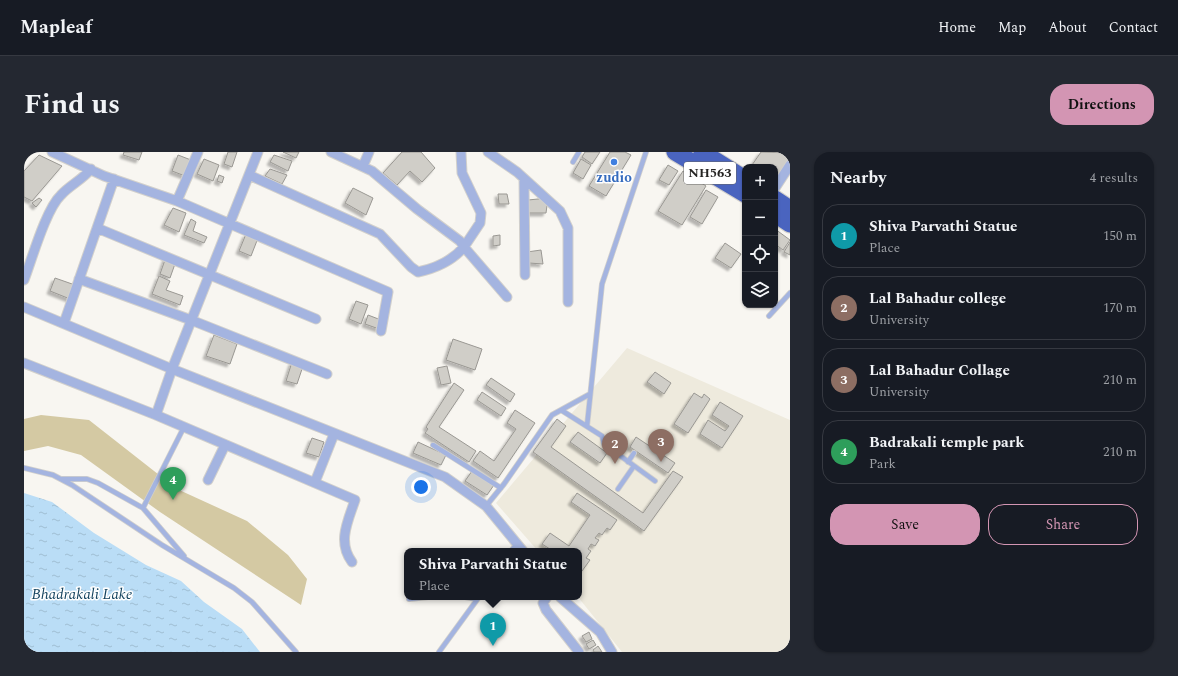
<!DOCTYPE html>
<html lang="en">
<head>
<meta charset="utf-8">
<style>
  body { margin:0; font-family:Spectral,serif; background:#242831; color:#f1f3f6 }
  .controls { position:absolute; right:12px; top:12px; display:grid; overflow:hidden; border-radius:8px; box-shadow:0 1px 3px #0004 }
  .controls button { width:36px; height:36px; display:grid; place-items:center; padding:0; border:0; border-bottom:1px solid #363941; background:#171b24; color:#f1f3f6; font:20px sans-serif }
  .you { position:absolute; left:397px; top:335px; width:14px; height:14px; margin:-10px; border:3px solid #fff; border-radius:50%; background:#1a73e8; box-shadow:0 0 0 6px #1a73e833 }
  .badge { display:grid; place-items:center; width:26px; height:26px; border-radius:50%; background:#d395b3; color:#fff; font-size:13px; font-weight:700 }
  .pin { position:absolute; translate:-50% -33px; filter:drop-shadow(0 1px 2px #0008) }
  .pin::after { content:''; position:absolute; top:21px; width:14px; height:12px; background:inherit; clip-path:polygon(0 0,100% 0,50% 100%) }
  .popup { position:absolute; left:380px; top:396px; width:178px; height:52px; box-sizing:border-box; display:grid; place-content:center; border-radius:8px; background:#171b24; filter:drop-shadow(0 1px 3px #0005); font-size:13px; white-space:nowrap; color:#9ea1a6 }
  .popup b { font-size:15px; color:#f1f3f6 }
  .popup::after { content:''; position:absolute; left:50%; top:100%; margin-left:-8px; border:8px solid transparent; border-top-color:#171b24 }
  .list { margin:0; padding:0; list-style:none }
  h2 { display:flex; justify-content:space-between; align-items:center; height:52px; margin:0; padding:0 16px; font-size:17px }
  h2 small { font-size:13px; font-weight:400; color:#9ea1a6 }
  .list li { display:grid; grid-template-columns:26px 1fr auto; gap:12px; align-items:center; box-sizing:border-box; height:64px; margin:0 8px 8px; padding:0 8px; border:1px solid #363941; border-radius:16px }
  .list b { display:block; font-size:15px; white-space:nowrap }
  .list p { margin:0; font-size:13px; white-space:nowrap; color:#9ea1a6 }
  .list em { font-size:13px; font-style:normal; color:#9ea1a6 }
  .actions { display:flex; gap:8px; padding:12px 16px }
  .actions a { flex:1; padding:9px 0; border:1px solid #d395b3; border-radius:16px; text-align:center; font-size:14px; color:#d395b3 }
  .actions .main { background:#d395b3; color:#111 }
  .icon { flex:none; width:22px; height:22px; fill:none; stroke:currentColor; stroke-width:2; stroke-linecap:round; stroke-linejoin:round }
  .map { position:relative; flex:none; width:766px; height:500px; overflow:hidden; border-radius:16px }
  header { display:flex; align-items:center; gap:24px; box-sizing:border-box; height:56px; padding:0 20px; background:#171b24; border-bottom:1px solid #363941 }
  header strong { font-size:19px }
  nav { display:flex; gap:22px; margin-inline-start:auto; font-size:14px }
  .intro { display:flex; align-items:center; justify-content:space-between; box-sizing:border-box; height:96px; padding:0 24px }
  h1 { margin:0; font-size:28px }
  .button { padding:10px 18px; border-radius:16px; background:#d395b3; color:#111; font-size:14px; font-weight:700 }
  main { display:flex; gap:24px; padding:0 24px }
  aside { flex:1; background:#171b24; border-radius:16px; box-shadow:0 1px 3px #0004 }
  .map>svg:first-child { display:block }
</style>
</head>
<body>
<header>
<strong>Mapleaf</strong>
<nav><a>Home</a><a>Map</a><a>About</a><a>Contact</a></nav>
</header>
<div class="intro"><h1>Find us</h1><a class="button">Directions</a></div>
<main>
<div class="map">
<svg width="766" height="500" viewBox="0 0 766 500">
  <defs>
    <pattern id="water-ripples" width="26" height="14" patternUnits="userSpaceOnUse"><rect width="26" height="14" fill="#baddf6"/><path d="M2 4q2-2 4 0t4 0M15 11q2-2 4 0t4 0" fill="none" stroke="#a0bed3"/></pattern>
    <filter id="shadow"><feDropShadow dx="-3" dy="3" stdDeviation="1" flood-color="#0004"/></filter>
  </defs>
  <rect width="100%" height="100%" fill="#f8f6f1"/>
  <path fill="#eeeadd" d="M603,196L766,268V500H598L554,445H555V399H514L472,351Z"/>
  <path fill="#d4c9a3" d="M17,263L65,268L153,337L223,369L264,403L283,427L277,453L136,360L57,303L24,294L0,299V267Z"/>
  <path fill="url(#water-ripples)" d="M0,341L28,350L70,381L122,413L157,429L180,450L218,477L236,500H0Z"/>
  <path fill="#d0cec8" stroke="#9a9893" filter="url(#shadow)" d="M100,0H118L115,8L99,3Z
    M204,0H213L208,15L200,12Z
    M259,0H275L272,6Z
    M378,0H397L411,16L398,30L386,19L373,33L359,21Z
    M561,0H576L568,12L558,5Z
    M586,0H601L607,3L582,44L565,34Z
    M737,0L766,1V6L751,28V15H731L728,13Z
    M15,3L38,14L8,49L0,45V19Z
    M154,3L167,8L161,24L148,19Z
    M250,3L268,9L264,19L246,10Z
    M180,7L195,13L189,29L173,22Z
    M557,7L567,13L559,27L549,21Z
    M644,13L654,19L645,33L635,28Z
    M246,17L263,23L258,32L241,24Z
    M659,19L682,34L658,73L634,59Z
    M195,23L200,25L198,31L193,29Z
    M329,36L349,46L342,63L321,51Z
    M682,38L694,45L678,72L666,65Z
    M474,42H483L485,52H475Z
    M15,46L18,48L12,55L8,51Z
    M524,46L522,61H503L504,48Z
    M149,56L162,61L155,80L140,73Z
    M167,67L172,70L169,79L183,85L180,91L160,83Z
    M751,77L766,88L759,98L751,92Z
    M222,82L234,86L227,104L215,99Z
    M476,83V93L469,94V84Z
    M766,90V103L760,100Z
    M701,91L717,102L707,116L691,106Z
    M517,98L519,112L505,111L503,100Z
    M142,105L152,109L146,126L136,122Z
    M135,124L146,129L142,138L159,144L156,153L128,142Z
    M31,126L51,133L46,147L26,139Z
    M332,149L344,153L337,172L325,167Z
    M344,163L357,168L355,177L341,172Z
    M190,183L213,192L206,212L182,204Z
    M429,187L458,197L451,218L422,208Z
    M268,210L279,214L273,232L262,229Z
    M423,214L427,231L417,233L413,216Z
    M631,220L647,231L640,242L623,230Z
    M467,226L491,242L486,250L462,233Z
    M430,231L440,238L415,275L452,299L445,310L401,281L404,277L402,275Z
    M458,240L482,256L477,264L453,248Z
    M670,241L678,246L680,242L686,247L664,281L650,272Z
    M696,250L719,264L698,296L676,282L684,268L701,279L705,274L688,263Z
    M491,258L511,271L474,326L449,309L456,299L470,309L492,277L483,271Z
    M533,267L542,274L527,295L619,361L649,319L659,325L620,379L509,300Z
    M554,280L583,301L576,311L546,290Z
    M612,285L651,311L644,321L606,295Z
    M288,286L300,290L295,305L282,301Z
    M394,290L422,303L417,313L389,301Z
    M448,319L470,333L463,343L441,329Z
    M553,341L593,368L586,378L583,376L578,383L575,381L571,386L575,388L571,394L567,392L564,397L567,399L562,406L566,408L558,419L555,416V399H529L518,392L526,381L545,394L566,363L547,350Z
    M565,480L568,487L562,490L558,484Z
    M569,488L572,493L565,497L562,492Z
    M574,494L578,500H570L569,498Z"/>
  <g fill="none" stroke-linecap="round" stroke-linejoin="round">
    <g stroke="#d2d0cc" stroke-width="6">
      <path id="lane" d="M549,10L555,0
        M745,164L766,141
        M537,258L578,284L580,292L631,329
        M563,274L578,132L622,0
        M409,293L477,336
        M604,310L610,301
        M0,316L29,323L48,333L138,393L210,436L228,450L272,500
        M38,327H63L74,331L119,356L160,404
        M594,337L610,314
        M462,354L480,332L528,263L566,242
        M119,356L160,275
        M487,399L493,392
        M441,445L453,447
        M385,447L404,445
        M415,500L455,445"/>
    </g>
    <g stroke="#d2d0cc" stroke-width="11">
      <path id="street" d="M28,0L80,24L153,49L364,140L357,179
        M307,0L348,19L393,57L436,89L440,95L456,71L457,61L438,21L437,0
        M464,0L493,20L536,59L544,76V150
        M339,14L345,0
        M225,23L356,82L387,115L394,120C413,116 428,109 440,95L483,145
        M500,27L501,123
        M751,36L766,13
        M153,49L174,0
        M73,76L292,167
        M55,127L167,168L303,222
        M0,128C8,107 22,57 37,43C46,33 58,28 67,17
        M0,155L148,217L421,325L462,354L499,399
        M40,171L90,27
        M0,211L132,263L331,348C324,369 313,390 328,410
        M132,263L148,217L234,0
        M184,328L201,293
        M291,330L310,282
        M523,445L519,451L522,458L555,500
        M536,445L576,480L588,500"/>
    </g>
    <g stroke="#d2d0cc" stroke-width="19">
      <path id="highway" d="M651,0L721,42
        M678,0L721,27
        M751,47L766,57
        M751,62L766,72"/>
    </g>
    <use href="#lane" stroke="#a4b4e0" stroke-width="4.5"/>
    <use href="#street" stroke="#a4b4e0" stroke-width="9"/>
    <use href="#highway" stroke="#4a64bf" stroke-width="17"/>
  </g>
  <circle fill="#3f7fe0" stroke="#fff" stroke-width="1.5" cx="590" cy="10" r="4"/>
  <g text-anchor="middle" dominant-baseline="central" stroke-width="3" stroke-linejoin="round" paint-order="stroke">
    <rect fill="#fff" stroke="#666664" stroke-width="1" x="660" y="10" width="52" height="22" rx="3"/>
    <g font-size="13" font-weight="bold" fill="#252422">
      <text x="686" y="21">NH563</text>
    </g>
    <g font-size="14" font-weight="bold" fill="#366cbe" stroke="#fff">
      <text x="590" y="25">zudio</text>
    </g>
    <g font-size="15" font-style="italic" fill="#154460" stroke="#fff">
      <text x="58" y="442">Bhadrakali Lake</text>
    </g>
  </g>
</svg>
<div class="controls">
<button>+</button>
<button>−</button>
<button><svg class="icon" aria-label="locate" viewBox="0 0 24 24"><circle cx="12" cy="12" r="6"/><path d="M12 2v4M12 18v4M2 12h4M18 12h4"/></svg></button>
<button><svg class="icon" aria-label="layers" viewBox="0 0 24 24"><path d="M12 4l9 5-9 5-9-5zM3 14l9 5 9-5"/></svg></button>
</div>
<div class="you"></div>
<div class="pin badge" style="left:469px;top:494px;background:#0f9aa8">1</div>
<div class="popup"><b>Shiva Parvathi Statue</b>Place</div>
<div class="pin badge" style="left:591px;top:312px;background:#8d6e63">2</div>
<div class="pin badge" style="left:637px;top:310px;background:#8d6e63">3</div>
<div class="pin badge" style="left:149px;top:348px;background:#2e9e5b">4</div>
</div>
<aside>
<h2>Nearby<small>4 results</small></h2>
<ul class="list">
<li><span class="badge" style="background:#0f9aa8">1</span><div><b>Shiva Parvathi Statue</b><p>Place</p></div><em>150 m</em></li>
<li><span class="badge" style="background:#8d6e63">2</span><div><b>Lal Bahadur college</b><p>University</p></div><em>170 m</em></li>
<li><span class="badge" style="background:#8d6e63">3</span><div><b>Lal Bahadur Collage</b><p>University</p></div><em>210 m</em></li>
<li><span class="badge" style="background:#2e9e5b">4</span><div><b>Badrakali temple park</b><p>Park</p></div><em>210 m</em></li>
</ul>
<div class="actions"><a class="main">Save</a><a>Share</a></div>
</aside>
</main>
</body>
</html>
